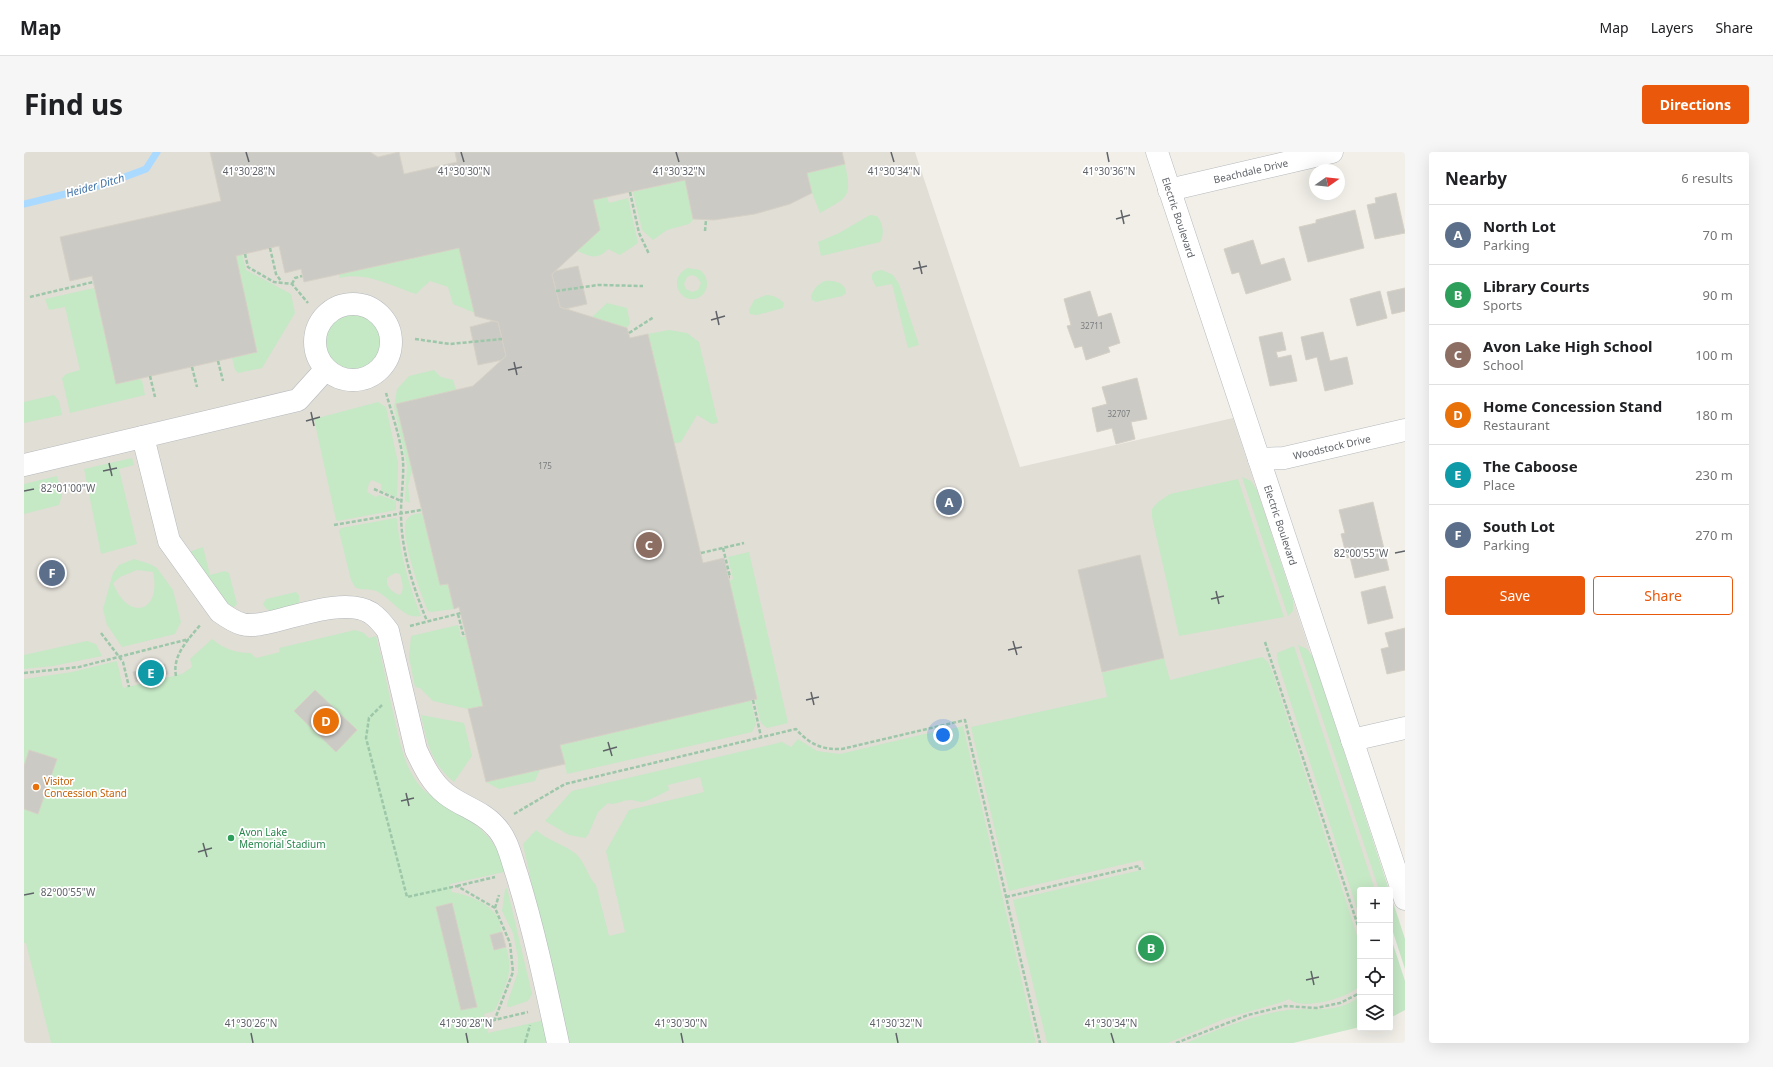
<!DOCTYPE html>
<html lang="en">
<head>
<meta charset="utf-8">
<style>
  body { margin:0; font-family:"Noto Sans",sans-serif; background:#f6f6f6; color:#202124 }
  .controls { position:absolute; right:12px; bottom:12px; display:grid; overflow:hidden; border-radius:4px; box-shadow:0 4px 16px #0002 }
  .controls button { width:36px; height:36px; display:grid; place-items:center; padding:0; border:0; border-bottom:1px solid #e0e0e0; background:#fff; color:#202124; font:20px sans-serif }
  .compass { position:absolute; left:1285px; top:12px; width:36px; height:36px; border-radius:50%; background:#fff; box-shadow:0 4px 16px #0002; rotate:76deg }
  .you { position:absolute; left:919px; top:583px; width:14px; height:14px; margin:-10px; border:3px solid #fff; border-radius:50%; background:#1a73e8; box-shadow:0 0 0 6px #1a73e833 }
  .badge { display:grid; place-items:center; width:26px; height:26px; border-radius:50%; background:#ea580c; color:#fff; font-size:13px; font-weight:700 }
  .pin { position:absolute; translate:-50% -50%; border:2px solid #fff; box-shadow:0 1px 4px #0006 }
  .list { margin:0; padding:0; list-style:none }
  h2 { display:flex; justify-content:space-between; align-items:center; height:52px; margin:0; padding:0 16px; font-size:17px }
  h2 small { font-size:13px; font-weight:400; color:#757577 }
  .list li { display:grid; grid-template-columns:26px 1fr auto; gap:12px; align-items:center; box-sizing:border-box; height:60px; padding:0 16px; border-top:1px solid #e0e0e0 }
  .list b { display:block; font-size:15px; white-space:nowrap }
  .list p { margin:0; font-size:13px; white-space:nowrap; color:#757577 }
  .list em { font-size:13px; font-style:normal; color:#757577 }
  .actions { display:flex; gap:8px; padding:12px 16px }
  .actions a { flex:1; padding:9px 0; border:1px solid #ea580c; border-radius:4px; text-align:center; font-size:14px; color:#ea580c }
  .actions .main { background:#ea580c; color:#fff }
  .icon { flex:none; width:22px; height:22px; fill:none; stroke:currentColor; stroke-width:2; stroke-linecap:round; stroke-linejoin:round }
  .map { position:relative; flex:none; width:1381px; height:891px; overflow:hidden; border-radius:4px }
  header { display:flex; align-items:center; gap:24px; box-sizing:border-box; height:56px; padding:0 20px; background:#fff; border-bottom:1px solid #e0e0e0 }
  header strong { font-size:19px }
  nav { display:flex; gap:22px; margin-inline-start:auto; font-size:14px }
  .intro { display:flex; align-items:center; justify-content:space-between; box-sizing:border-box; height:96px; padding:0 24px }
  h1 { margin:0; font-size:28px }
  .button { padding:10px 18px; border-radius:4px; background:#ea580c; color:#fff; font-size:14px; font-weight:700 }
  main { display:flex; gap:24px; padding:0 24px }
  aside { flex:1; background:#fff; border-radius:4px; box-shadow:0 4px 16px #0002 }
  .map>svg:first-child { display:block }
</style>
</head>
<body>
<header>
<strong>Map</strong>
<nav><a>Map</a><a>Layers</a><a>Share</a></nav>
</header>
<div class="intro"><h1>Find us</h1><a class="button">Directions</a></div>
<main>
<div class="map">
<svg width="1381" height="891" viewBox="0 0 1381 891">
  <rect width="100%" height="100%" fill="#f1efe8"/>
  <path fill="#e1ded6" d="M0,0H891L996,315L1209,266L1365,738H1336V868L1244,891H0Z"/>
  <path fill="#c5e8c5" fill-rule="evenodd" d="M821,12C828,45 825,45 796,61L788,41L783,21Z
    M661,28L669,68L665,72L643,78L629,88L618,78L609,40Z
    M583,45L585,51L604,46L614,91L596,103L584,97C573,109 566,104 553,99L576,78L569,48Z
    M846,63L853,64C859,71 861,82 856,90L797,104L794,90L815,81Z
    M435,96L451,161L429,152L424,135L406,129L392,142C367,134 342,119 315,126V122Z
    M218,102L222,118L267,142L271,161L238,216L214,221L211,218L208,206L233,200L212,104Z
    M664,116L676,118C691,130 680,152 662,146C649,138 650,122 664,116ZM668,123L673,125L677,131L674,138L668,140L662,137L660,132L663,125Z
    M858,118L869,123L875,132L895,193L884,196L868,132L852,135L848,127V122L852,119Z
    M801,129C810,128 822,131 822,141L818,144L792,150L788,148L787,145C789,137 794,132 801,129Z
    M70,136L92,232L115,227L118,228L121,243L46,261L38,226L42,222L56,218L41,155L25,158L21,147Z
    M742,143C749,143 755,146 760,151L759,156L733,163L726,162L725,158L730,148Z
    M583,151L603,156L606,171L603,176L568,165Z
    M333,157C352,161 370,184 358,203C329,248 274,199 308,168C316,162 322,157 333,157Z
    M645,178L663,181L675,190L694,271L688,272L673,263L657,290L649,292L624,182Z
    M410,218L417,225L429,228L432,238L372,253L388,318L384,334L386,351L381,349L383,313L370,255L373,237L385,224Z
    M30,243L35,249L38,263L0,271V250Z
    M354,250L362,255L374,311L373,344L371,345L357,338V332L348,328L345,331L343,340L352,345L355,343L372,349V358L314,369L312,368L290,267Z
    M108,306L110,313L95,317L113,392L77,402L60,317Z
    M33,324L38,343L35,353L0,362V332Z
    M1218,325L1227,329L1233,338L1269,448V459L1264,464Z
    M1214,327L1260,465L1155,484L1128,365V357L1134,350L1146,342Z
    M398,361L416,433L424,432L430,457L407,460L404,459C397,443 376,385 382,369C385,362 392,362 398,361Z
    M371,366L373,367C376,401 384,432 397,464C379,468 368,446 352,439C345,436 337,439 331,435L327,428L315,379L317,376ZM371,421L376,422C378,429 381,437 376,443C368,440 362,435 363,426Z
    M179,395L186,423L201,419L205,421L213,452L209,456L206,457L165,400Z
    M725,400L764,571L743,576L737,571L731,548L733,547L705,429L709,427L704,405Z
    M110,407L126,412L133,416L149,438L157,470L151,482L98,495L83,473L79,457L89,421L95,413ZM113,418L129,420C138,461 104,470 89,431L96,425Z
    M272,440L275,443V450L272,455C260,458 246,466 239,452L242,447Z
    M434,473L437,485L442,484L459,554L444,557L409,549L396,536L391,535L385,505L387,484Z
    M331,478L340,481L345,486L352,484C358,508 363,532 368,556C375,584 379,620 402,640C434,663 474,676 480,720L426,732L428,740C444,743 463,750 473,764C476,769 476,775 478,780L466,783L469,798L482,795C490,822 482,831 472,856L470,859L460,862L464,881L529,866L534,891H27L2,791H0V527L48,520L93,509L99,536L158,522L168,515L166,507L188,487C200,497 212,501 227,501L232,506L256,500L255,496Z
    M63,489L72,492L78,504L29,514L0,517V503Z
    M1274,493L1283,497L1289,505L1365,738H1355Z
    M1270,494L1351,738H1336V766L1254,511L1253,501Z
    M1238,505L1244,510L1249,522L1336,793V834C1324,846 1279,859 1265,847L1258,850L1200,867L1144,891H1023L989,748L1121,717L1118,708L985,739L947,575L1083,545L1078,521L1140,506L1146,528Z
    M727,548L732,572L728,580L543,622L536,593Z
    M397,563L440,571L448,604L430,630C407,612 403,590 397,563Z
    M939,574L1012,891H542L499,692L512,678C524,689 540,692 552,702C562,711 563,724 572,733L585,784L601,780L582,699L605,658L680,640L676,625L644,633L645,638C642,640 623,649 619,650C614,650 610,648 606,648C598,648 591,654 584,651L574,660L564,683L561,686L545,683L521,669L548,639L758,590L767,595L774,587L793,599L816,602L909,580L911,587L920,584L918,579Z
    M516,617L511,629L475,637L462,630Z
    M483,736L508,842L504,849L486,855H483V852L494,820V806L489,781L478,759L481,737Z
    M1366,741L1381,787V817L1366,771Z
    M1366,783L1381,829V858L1366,866Z
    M1336,844V875L1269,891H1162C1192,878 1224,865 1257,859C1285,854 1312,864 1336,844Z"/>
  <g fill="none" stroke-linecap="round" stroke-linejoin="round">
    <path stroke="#aadaff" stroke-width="7" d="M0,52L82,32L122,17L133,0"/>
  </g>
  <path fill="#cccac5" stroke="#d6d1c6" d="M186,0H346L354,5L375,0L380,22L433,10L431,0H818L821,12L783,21L788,41L766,52L731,62L690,68L669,67L661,28L569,48L576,78L528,122L536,155L603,176L606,186L624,182L679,411L700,406L733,547L536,593L541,612L462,630L444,557L459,554L435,455L430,457L424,432L416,433L372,252L449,234L482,204L474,170L451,164L435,96L280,130L277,117L261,121L255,94L212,104L233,200L92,232L68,124L46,129L36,85L197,49Z
    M1372,41L1381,81L1351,87L1343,53L1352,51L1351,46Z
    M1331,58L1340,96L1284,110L1275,75L1292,71V68Z
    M1229,88L1237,113L1260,106L1267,128L1222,142L1215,120L1208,122L1200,97Z
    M554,114L563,152L541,157L536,155L528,122L531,119Z
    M1381,136V159L1368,162L1363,140Z
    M1066,139L1074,165L1087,161L1096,191L1084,195L1086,200L1062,208L1058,194L1051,196L1043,174L1047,173L1040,147Z
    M1356,139L1363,166L1333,174L1326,147Z
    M469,169L474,170L482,204L478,208L454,213L446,175Z
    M1258,180L1262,198L1252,200L1254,206L1267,203L1273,229L1246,234L1235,185Z
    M1299,180L1306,209L1323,205L1329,232L1301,239L1293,205L1282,208L1277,185Z
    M1113,226L1123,267L1107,270L1111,287L1092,292L1088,276L1073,280L1068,256L1083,252L1078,235Z
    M1349,350L1365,418L1331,426L1326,405L1323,406L1317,382L1321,381L1315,358Z
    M1116,403L1140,506L1078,520L1054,418Z
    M1361,434L1369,466L1344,472L1337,440Z
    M1381,476V518L1363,522L1357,497L1365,495L1361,481Z
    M141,512L144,522L112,530L109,520Z
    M291,538L333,578L312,600L270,559Z
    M5,598L33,607L14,662L0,657V614Z
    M428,751L453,855L437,858L412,755Z
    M478,780L482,795L470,798L466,783Z"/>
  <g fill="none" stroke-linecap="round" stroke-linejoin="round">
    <g stroke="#b5b8bc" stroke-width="23">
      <g id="minor">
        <path id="s1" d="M1133,0L1381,747"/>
        <path id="s2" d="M1145,38L1308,0"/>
        <circle cx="329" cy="190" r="38"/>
        <path d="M119,285L145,389L196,460C203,465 210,470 218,472C228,475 241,471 251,469C276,463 324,446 347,461C354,466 359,472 364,479L392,598C400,615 408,631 422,642C437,654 458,659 471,674C484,687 487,706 493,723C510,778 522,835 534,891"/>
        <path id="s3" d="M1235,307L1260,306L1381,278"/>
        <path d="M0,313L274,248L302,217"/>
        <path d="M1328,588L1381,576"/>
      </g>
    </g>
    <path stroke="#9cc7a9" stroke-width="2.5" stroke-dasharray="4 2" stroke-linecap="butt" d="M606,40L615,81L625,102
      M681,79L682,68
      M246,96L252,122L257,129
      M221,102L224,115L250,130L268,132L284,151
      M268,132L271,126L278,124
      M532,139L574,133L619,134
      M6,145L69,130
      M605,181L630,165
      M391,187L426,192L478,187
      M194,209L199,229
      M168,215L173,235
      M126,224L131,245
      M362,241C368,262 377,288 379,309C380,326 377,343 377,361C377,398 389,435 403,469
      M350,337L377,349
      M310,373L397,358
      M699,396L706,425H705
      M677,401L720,391
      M434,462L439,482L442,481
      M386,474L437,461
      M77,481L99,510L105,535
      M1241,490L1336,780
      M0,521L55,515L165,487
      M152,524C148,503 164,488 177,472
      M729,548L737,585
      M358,553L345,566L342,586L383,745L433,734L471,756L486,791L489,820L471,867
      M490,662L541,632L772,577C785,592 798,598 818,597L941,568L1016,891
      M433,734L471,725
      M982,745L1115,714L1116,718
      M471,756L475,743
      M462,870L504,860
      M501,891L506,873
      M1152,891L1224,863L1261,854L1292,856L1316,851L1336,841"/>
    <use href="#minor" stroke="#fff" stroke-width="22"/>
  </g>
  <path fill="none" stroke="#5f6368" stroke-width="1.5" d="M222,0L225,10M437,0L440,10M652,0L655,10M867,0L870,10M1083,0L1085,10M1097,58L1100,72M1092,67L1106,63M895,109L898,122M889,117L903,114M692,159L695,173M687,168L701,164M490,210L493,223M484,218L498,215M287,260L290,274M282,269L296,265M85,311L88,324M79,319L93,316M0,339L10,337M1371,401L1381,399M1192,439L1195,452M1187,447L1200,444M989,489L993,503M984,498L998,495M787,540L790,553M782,548L795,545M584,590L588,604M579,599L593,595M382,641L385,654M377,649L390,646M179,691L183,705M174,700L188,696M0,743L10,741M1287,819L1290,833M1282,828L1295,825M227,881L229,891M442,881L444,891M657,881L659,891M872,881L874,891M1087,881L1090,891"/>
  <circle fill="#e8710a" stroke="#fff" stroke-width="1.5" cx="12" cy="635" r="4"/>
  <circle fill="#2e9e5b" stroke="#fff" stroke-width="1.5" cx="207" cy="686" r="4"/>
  <g text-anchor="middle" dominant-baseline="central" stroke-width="3.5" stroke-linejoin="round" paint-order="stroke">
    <g font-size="8" fill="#7a7d7f">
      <text x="1068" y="173">32711</text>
      <text x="1095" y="261">32707</text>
      <text x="521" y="313">175</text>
    </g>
    <g font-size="10" fill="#5f6368" stroke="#fff">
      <text stroke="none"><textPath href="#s2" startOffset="84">Beachdale Drive</textPath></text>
      <text stroke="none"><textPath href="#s1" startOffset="69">Electric Boulevard</textPath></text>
      <text stroke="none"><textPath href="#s3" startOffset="74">Woodstock Drive</textPath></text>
      <text stroke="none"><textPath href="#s1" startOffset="393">Electric Boulevard</textPath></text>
    </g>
    <g font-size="10" fill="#c56008" stroke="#fff" text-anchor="start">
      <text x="20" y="629">Visitor<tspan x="20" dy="12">Concession Stand</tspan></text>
    </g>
    <g font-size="10" fill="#27864d" stroke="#fff" text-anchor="start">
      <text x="215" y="680">Avon Lake<tspan x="215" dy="12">Memorial Stadium</tspan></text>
    </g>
    <g font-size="11" font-style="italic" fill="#4174aa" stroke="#fff">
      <text transform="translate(71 33) rotate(-16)">Heider Ditch</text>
    </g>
  </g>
  <g font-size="10" text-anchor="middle" fill="#5f6368" stroke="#fff" stroke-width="3.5" stroke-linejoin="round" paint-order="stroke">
    <text x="225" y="23">41°30'28"N</text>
    <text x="440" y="23">41°30'30"N</text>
    <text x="655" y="23">41°30'32"N</text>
    <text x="870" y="23">41°30'34"N</text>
    <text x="1085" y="23">41°30'36"N</text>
    <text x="44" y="340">82°01'00"W</text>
    <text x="1337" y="405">82°00'55"W</text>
    <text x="44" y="744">82°00'55"W</text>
    <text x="227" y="875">41°30'26"N</text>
    <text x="442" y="875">41°30'28"N</text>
    <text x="657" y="875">41°30'30"N</text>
    <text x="872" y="875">41°30'32"N</text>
    <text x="1087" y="875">41°30'34"N</text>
  </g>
</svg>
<div class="controls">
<button>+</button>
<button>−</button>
<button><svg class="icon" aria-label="locate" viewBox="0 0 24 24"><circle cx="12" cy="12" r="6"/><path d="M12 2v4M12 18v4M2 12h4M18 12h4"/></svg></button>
<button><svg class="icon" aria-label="layers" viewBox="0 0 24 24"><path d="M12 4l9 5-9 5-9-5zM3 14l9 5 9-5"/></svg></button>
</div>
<svg class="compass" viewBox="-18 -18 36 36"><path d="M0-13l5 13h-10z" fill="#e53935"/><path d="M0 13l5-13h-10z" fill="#757577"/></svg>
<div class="you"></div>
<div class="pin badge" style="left:925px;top:350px;background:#5c6f8a">A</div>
<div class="pin badge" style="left:1127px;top:796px;background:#2e9e5b">B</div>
<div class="pin badge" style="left:625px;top:393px;background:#8d6e63">C</div>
<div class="pin badge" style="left:302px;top:569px;background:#e8710a">D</div>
<div class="pin badge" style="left:127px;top:521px;background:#0f9aa8">E</div>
<div class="pin badge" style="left:28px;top:421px;background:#5c6f8a">F</div>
</div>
<aside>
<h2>Nearby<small>6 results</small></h2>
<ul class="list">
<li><span class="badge" style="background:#5c6f8a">A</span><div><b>North Lot</b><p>Parking</p></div><em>70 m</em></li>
<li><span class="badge" style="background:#2e9e5b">B</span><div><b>Library Courts</b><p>Sports</p></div><em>90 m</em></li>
<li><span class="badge" style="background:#8d6e63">C</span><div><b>Avon Lake High School</b><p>School</p></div><em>100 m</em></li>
<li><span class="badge" style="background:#e8710a">D</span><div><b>Home Concession Stand</b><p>Restaurant</p></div><em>180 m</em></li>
<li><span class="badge" style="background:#0f9aa8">E</span><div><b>The Caboose</b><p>Place</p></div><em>230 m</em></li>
<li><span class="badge" style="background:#5c6f8a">F</span><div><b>South Lot</b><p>Parking</p></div><em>270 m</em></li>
</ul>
<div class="actions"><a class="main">Save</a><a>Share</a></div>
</aside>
</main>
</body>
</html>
